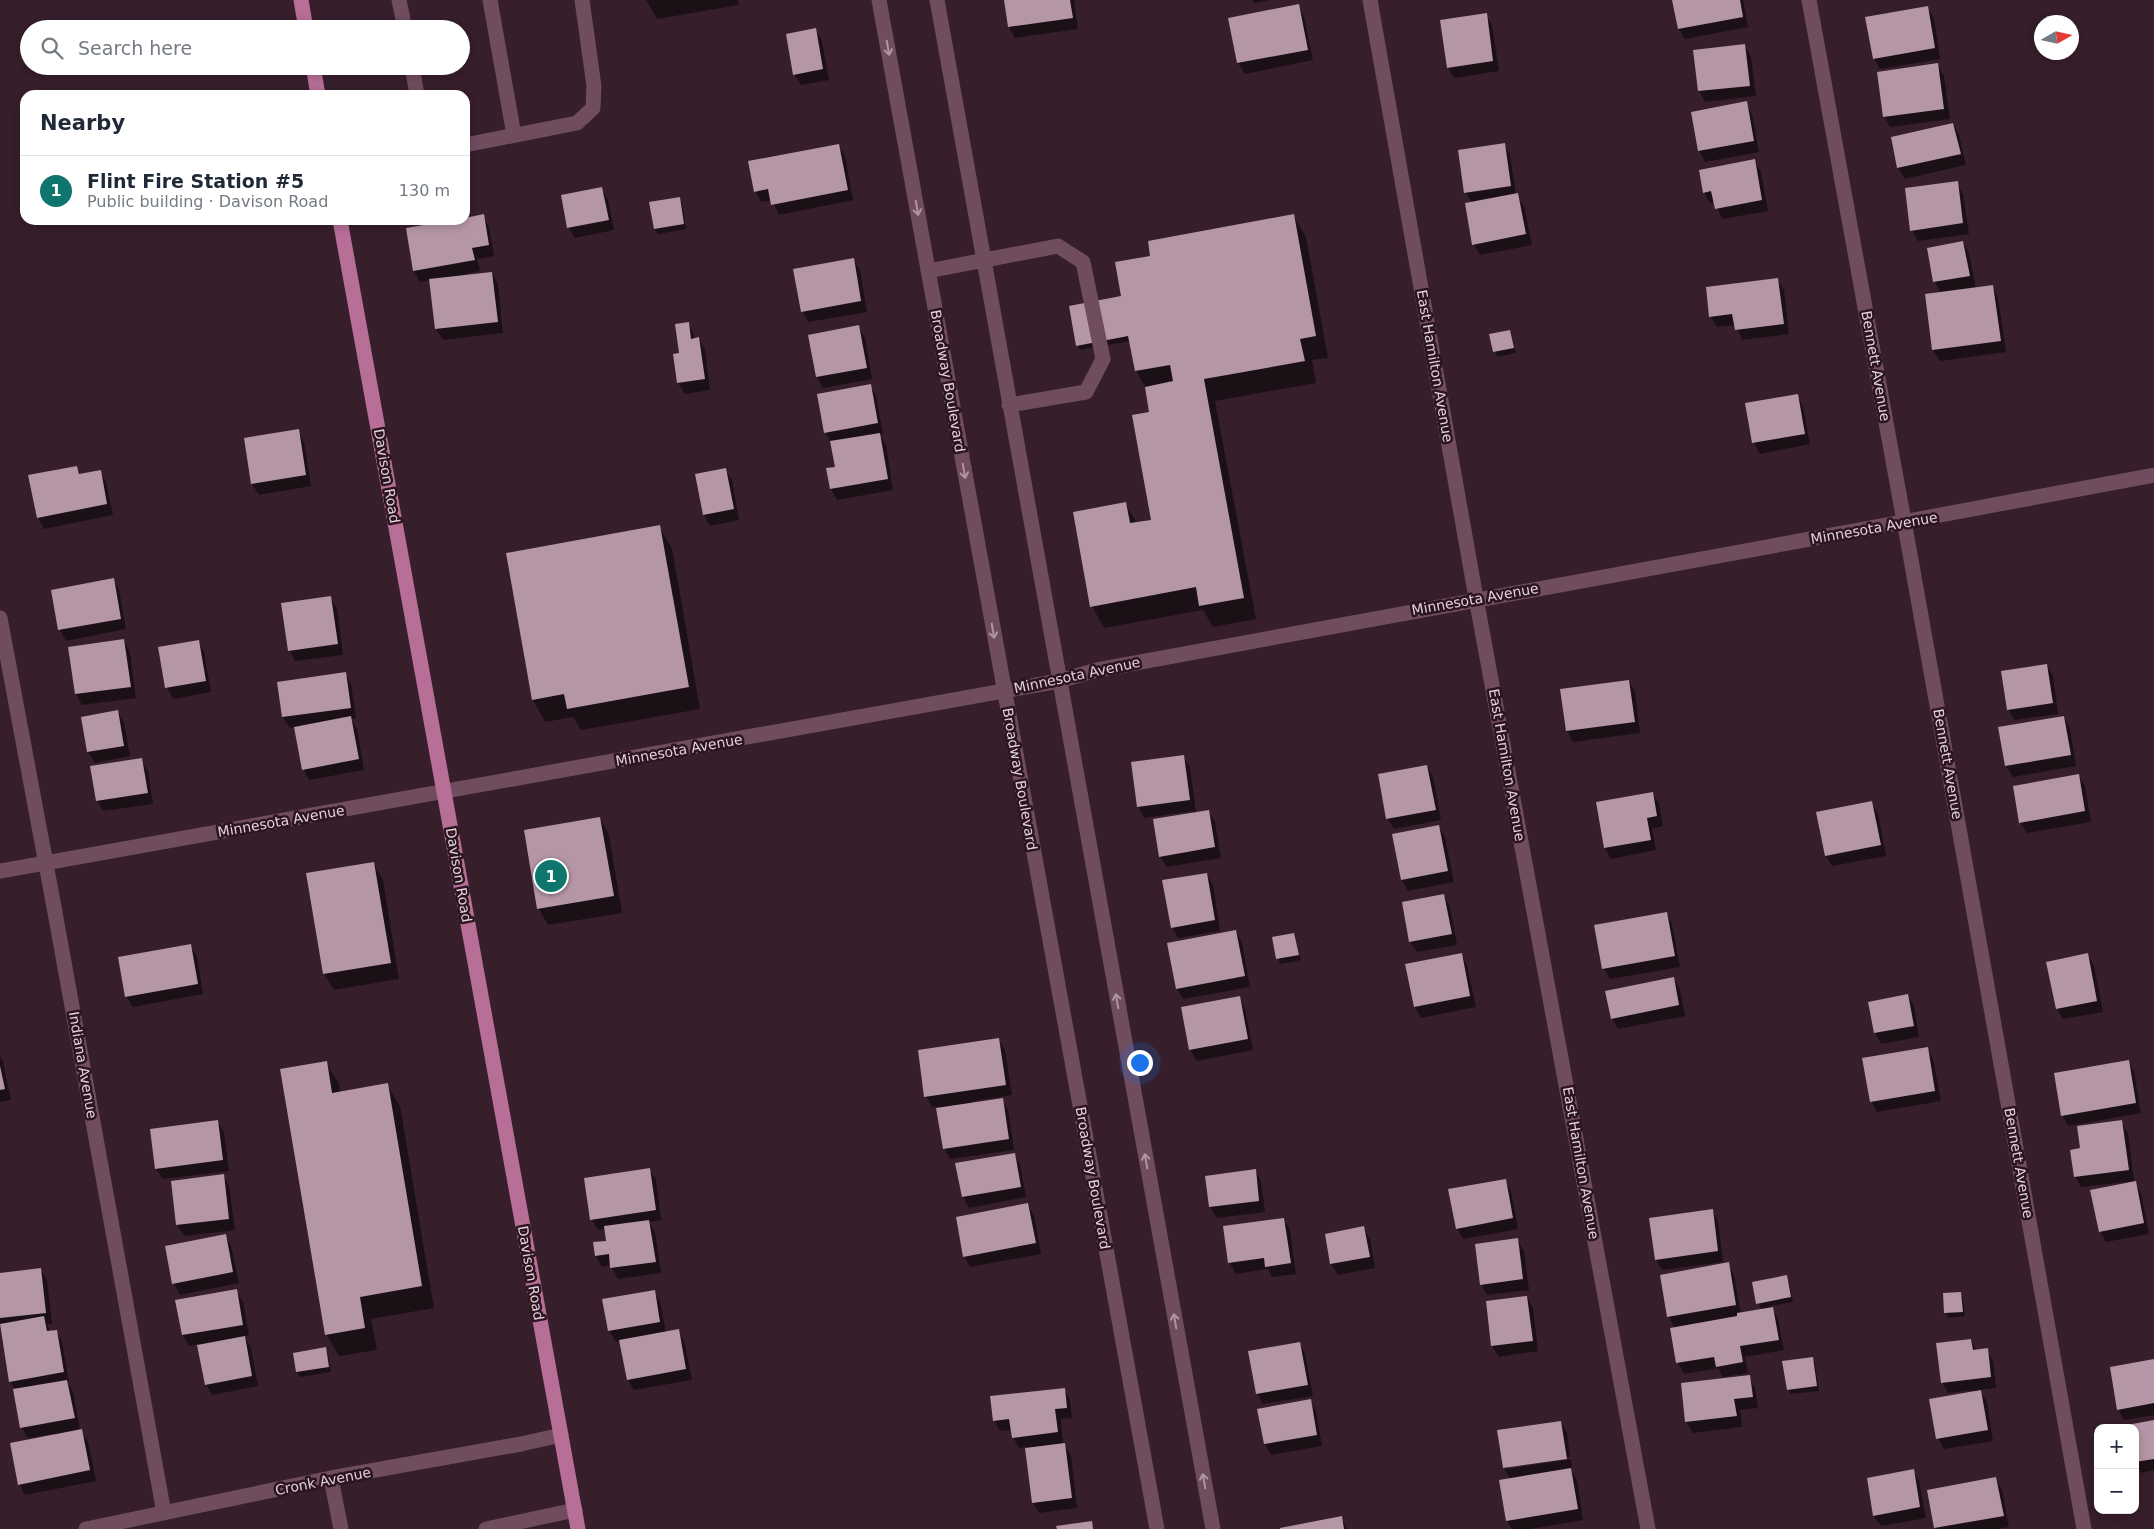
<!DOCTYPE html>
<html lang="en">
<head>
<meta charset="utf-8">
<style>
  body { margin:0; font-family:"DejaVu Sans",sans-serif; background:#f2f2f3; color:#1f2937 }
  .controls { position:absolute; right:15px; bottom:15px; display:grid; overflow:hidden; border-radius:10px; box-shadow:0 2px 8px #0003 }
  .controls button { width:45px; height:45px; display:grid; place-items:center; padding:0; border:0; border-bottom:1px solid #e0e1e3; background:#fff; color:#1f2937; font:25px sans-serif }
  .compass { position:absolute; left:2034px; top:15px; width:45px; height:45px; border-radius:50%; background:#fff; box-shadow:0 2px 8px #0003; rotate:81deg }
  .you { position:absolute; left:1139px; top:1062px; width:18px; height:18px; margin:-12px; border:4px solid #fff; border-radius:50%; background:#1a73e8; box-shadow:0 0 0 8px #1a73e833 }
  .badge { display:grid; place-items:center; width:32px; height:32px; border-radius:50%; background:#0f766e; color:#fff; font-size:16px; font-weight:700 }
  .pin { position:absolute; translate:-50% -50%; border:2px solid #fff; box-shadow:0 1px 5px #0006 }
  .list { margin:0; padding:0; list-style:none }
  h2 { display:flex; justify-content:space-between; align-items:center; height:65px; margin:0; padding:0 20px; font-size:21px }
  h2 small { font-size:16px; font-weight:400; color:#747a83 }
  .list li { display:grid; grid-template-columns:32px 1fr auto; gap:15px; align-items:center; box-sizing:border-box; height:70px; padding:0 20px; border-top:1px solid #e0e1e3 }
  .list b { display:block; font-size:19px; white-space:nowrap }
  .list p { margin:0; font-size:16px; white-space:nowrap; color:#747a83 }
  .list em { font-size:16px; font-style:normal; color:#747a83 }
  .icon { flex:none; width:28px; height:28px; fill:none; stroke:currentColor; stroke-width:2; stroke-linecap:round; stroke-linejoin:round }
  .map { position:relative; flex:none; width:2154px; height:1529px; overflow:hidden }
  .search { position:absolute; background:#fff; box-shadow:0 2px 8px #0003; left:20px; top:20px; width:450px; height:55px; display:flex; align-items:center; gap:12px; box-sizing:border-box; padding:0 18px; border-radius:28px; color:#747a83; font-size:19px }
  .panel { position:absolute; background:#fff; box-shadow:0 2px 8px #0003; left:20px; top:90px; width:450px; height:135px; border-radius:15px }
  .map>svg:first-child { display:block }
</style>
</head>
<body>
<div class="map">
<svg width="2154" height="1529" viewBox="0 0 2154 1529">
  <rect width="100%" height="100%" fill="#361e2b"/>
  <path fill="#0007" d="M646,0H738L739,5L657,19Z
    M1005,0H1074L1078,29L1015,38L1009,27Z
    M1252,0H1270L1254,3Z
    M1673,0H1743L1748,27L1685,39L1679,29Z
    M1298,6L1304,17L1313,60L1245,74L1238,63Z
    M1927,8L1934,18L1940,59L1880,69L1874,59Z
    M1486,15L1492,25L1499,71L1454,78L1448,67Z
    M815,30L822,41L829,80L801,85L794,74Z
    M1745,46L1751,57L1756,96L1705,102L1699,91Z
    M1937,65L1944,76L1950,119L1890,127L1884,116Z
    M1746,103L1752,114L1759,152L1705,162L1699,151L1692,113Z
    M1953,124L1959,135L1966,165L1905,179L1898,168L1892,138Z
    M1504,144L1510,155L1516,195L1524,206L1532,245L1480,255L1474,244L1472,203L1465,192Z
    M838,145L845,156L853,200L779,215L772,200L761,202L755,191Z
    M1754,161L1761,172L1768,211L1722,219L1715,202L1710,203L1704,192Z
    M1957,183L1963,194L1969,234L1918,241L1912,230Z
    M602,189L608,200L614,230L575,238L568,227Z
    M679,198L682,203L686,229L658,234L655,229Z
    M1293,215L1306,237L1328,358L1312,360L1316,383L1215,401L1256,619L1213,627L1203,610L1104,628L1092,606L1125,503L1137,523L1152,521L1151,413L1146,388L1136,371L1131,341L1080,350L1077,345L1120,298L1152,257Z
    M483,216L489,227L494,256L477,259L480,271L465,274V276L492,273L498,284L503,333L443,340L436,329L431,280L420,282L414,271L407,229Z
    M1963,242L1969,253L1976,289L1992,287L1998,297L2006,352L1940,361L1933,350L1941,293L1935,282L1928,249Z
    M853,259L860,270L867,312L808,322L802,311Z
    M1777,279L1784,290L1789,334L1742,340L1736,325L1717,327L1711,317Z
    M689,323L695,339H699L705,350L710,390L685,394L678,383L680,354Z
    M858,327L865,338L872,379L823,388L817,377L810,336Z
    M1509,331L1516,353L1497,357L1491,335Z
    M870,385L876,396L883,434L880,435L886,445L893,490L837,500L831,489L828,470L836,468L832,444L826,433L818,395Z
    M1797,395L1803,406L1810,444L1760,454L1754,443L1746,404Z
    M298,431L304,442L311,486L259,495L252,484Z
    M77,467L81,475L100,471L106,482L113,515L44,529L38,518Z
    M725,469L732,480L739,520L710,526L704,515Z
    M659,527L672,548L700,709L581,730L573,717L545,722L533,700Z
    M113,580L119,590L126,629L66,641L60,630Z
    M330,597L337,608L343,655L295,661L289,650Z
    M124,641L130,652L136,698L82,705L76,694L70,648Z
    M198,641L204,652L211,692L173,699L167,688Z
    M2047,665L2053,676L2058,714L2014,720L2008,709Z
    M345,673L351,684L356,718L351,719L357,729L364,770L309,780L303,769L296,727L290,728L283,717L278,683Z
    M1629,681L1635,692L1640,733L1573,742L1567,731Z
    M117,711L124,722L130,756L95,763L88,752Z
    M2064,717L2070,728L2076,766L2013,777L2006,766L2000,728Z
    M1183,756L1190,767L1196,813L1208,811L1215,822L1221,858L1167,867L1160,856L1193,814V811L1144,818L1138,807Z
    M141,760L148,771L153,804L103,811L97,800Z
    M1427,766L1433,777L1441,820L1394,829L1387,818Z
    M2078,775L2085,786L2091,822L2027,833L2020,822Z
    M1652,793L1659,804L1663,826L1652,829L1656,850L1611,859L1605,848Z
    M1872,803L1878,814L1886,856L1832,866L1826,856Z
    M600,818L609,835L622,913L548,925L539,909L525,831Z
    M1438,826L1445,837L1454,882L1408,891L1402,880L1393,835Z
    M373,863L383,880L399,979L334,990L324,974Z
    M1206,874L1213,885L1220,931L1178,938L1172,927Z
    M1444,896L1450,907L1457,945L1417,952L1410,942Z
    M1666,913L1672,924L1680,967L1610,979L1604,969Z
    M1236,932L1242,943L1250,987L1183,999L1177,988Z
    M1293,934L1301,960L1280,964L1273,938Z
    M190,945L197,956L203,994L133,1007L126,996Z
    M1461,954L1467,965L1476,1007L1421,1018L1415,1007L1407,965Z
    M2088,955L2094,966L2103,1012L2063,1019L2057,1009Z
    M1674,979L1680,990L1685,1016L1618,1029L1612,1018Z
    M1907,995L1914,1006L1919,1037L1881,1044L1875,1033L1870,1003Z
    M1239,998L1245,1009L1253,1050L1197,1061L1190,1050Z
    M999,1040L1005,1050L1012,1095L973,1101V1104L1002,1099L1008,1110L1014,1150L950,1159L944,1148L937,1107H932L926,1096Z
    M1927,1048L1933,1059L1941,1101L1877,1112L1871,1101Z
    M0,1056L3,1062L11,1100L0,1102Z
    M2128,1061L2134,1072L2141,1113L2068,1126L2062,1115Z
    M326,1063L339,1084L340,1092L387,1085L400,1106L434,1308L371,1319L377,1350L339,1356L326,1334Z
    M217,1121L224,1132L229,1171L163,1179L156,1169Z
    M2121,1122L2128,1133L2134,1181L2081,1187L2075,1176L2081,1149Z
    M1014,1154L1020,1165L1026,1197L969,1208L963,1197Z
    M649,1169L656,1180L661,1220L649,1222L655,1232L661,1273L618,1279L611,1265L602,1267L596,1256L608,1242L606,1229L598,1230L592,1219Z
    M1255,1170L1261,1181L1265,1212L1217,1218L1210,1207L1207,1177Z
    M223,1176L229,1186L235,1230L184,1236L177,1225L172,1182Z
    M1505,1180L1511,1191L1518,1229L1463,1239L1457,1228Z
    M2135,1183L2141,1193L2149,1234L2106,1242L2100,1231Z
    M1028,1205L1034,1216L1041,1254L970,1267L964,1256Z
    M1712,1210L1718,1221L1723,1262L1662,1270L1656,1259Z
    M1283,1219L1290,1230L1296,1274L1272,1277L1268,1269L1236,1274L1230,1263Z
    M1363,1228L1370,1239L1375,1268L1338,1275L1331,1264L1326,1235Z
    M225,1235L231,1246L239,1283L180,1295L174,1284Z
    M1518,1240L1524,1251L1529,1290L1487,1295L1481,1284Z
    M1728,1264L1734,1275L1741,1314L1762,1310L1758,1303L1786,1277L1789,1282L1793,1302L1771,1306L1778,1319L1784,1350L1745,1357L1748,1373L1723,1377L1718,1368L1684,1374L1678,1363L1672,1329H1675L1669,1317Z
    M40,1269L47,1280L52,1324H47L50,1332L56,1331L62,1342L69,1383H68L73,1392L80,1431L88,1441L96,1481L25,1495L19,1484L53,1436V1434L28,1438L21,1427L15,1390L10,1381L0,1326V1274Z
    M236,1291L243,1302L249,1335L244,1336L251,1348L258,1386L212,1395L206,1384L198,1344L189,1346L183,1335Z
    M654,1291L660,1302L666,1333L678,1330L684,1341L692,1380L634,1390L628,1380L621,1341L616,1342L609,1331L604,1300Z
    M1960,1293L1963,1298L1965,1316L1948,1318L1946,1313Z
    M1527,1297L1533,1308L1538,1351L1499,1357L1492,1346Z
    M1971,1340L1977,1351L1987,1350L1993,1361L1996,1388L1979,1390L1987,1402L1993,1441L1944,1449L1938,1438L1974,1393L1973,1390L1948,1393L1942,1382Z
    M1299,1343L1305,1354L1313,1396L1263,1404L1257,1393Z
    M325,1349L328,1354L331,1372L300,1377L297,1372L294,1354Z
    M1812,1358L1815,1363L1819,1391L1791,1394L1788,1389Z
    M2154,1360V1415L2124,1420L2118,1409Z
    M1749,1377L1755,1388L1758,1408L1740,1410L1742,1427L1693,1433L1686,1422Z
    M1064,1389L1070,1400L1072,1418L1061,1419L1063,1444L1071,1455L1077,1508L1039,1513L1033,1502L1026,1447L1019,1448L1013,1437L1012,1430L1000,1431L994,1420Z
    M1310,1401L1316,1411L1322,1446L1271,1455L1265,1444L1259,1410Z
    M2154,1421V1470L2141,1473L2135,1462V1428Z
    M1561,1422L1567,1433L1570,1457L1507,1466V1469L1571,1459L1572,1470H1571L1577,1480L1583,1520L1530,1529H1512L1507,1521L1500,1481L1511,1480L1504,1468Z
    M1913,1471L1919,1481L1926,1518L1881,1526L1874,1516Z
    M1996,1479L2002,1490L2009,1527L1996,1529H1935Z
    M1341,1517L1347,1529H1282Z"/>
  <path fill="#b596a6" d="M1004,0H1070L1073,18L1008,27Z
    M1672,0H1740L1743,17L1678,29Z
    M1299,4L1308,50L1237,63L1228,18Z
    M1928,6L1935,48L1873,59L1865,17Z
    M1487,13L1493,61L1447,68L1440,20Z
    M816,28L823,69L793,75L786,34Z
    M1745,44L1750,86L1698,91L1693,50Z
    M1938,63L1944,109L1883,117L1877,72Z
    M1747,101L1754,141L1698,151L1691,112Z
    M1953,123L1961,154L1897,168L1891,137Z
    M1505,143L1511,186L1464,193L1458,150Z
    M839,144L848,190L771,205L768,189L754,192L748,161Z
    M1755,159L1762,200L1715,209L1711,191L1703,193L1699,170Z
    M1958,181L1963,223L1910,231L1905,188Z
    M602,187L609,220L567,228L561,195Z
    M1518,193L1526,234L1472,245L1465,203Z
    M680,197L684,224L654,229L649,202Z
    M484,214L489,245L472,248L475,260L413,271L406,228L453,220H465V218Z
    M1294,214L1316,336L1300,339L1305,361L1204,379L1244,598L1199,606L1196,587L1090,607L1073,512L1126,502L1130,523L1151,520L1132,415L1149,412L1145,387L1173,381L1170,365L1135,371L1128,336L1076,346L1069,306L1121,296L1115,262L1150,256L1148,241Z
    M1963,241L1970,276L1933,282L1927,248Z
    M854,258L861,301L801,312L793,269Z
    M492,272L498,322L435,329L429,279Z
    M1778,278L1784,324L1735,330L1732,314L1709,317L1706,287Z
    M1993,285L2001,341L1932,350L1925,294Z
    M689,322L691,339L699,337L705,379L677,383L673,354L679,353L675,324Z
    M859,325L867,368L816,377L808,335Z
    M1510,330L1514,348L1493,352L1489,334Z
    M871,384L878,423L824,433L817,394Z
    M1798,394L1805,434L1752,443L1745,403Z
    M299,429L306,475L251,484L244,438Z
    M880,433L888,479L830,489L826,468L835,467L830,441Z
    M77,466L79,474L101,470L107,504L37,518L28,475Z
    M726,468L734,509L703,515L695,474Z
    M660,525L689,687L567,709L564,694L532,700L506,553Z
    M114,578L121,619L58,630L51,590Z
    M331,596L338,644L288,651L281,603Z
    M124,639L131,687L75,694L68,647Z
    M199,640L206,681L165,688L158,647Z
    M2047,664L2053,703L2007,710L2001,671Z
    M346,672L351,708L282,717L277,682Z
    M1629,680L1635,722L1566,731L1560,689Z
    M118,710L124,746L87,752L81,717Z
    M351,716L359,759L302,770L294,727Z
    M2064,716L2071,755L2005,766L1998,727Z
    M1184,755L1190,800L1137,807L1131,762Z
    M142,758L148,793L96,801L90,766Z
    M1427,765L1436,810L1386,819L1378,774Z
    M2079,774L2085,811L2019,823L2013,786Z
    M1653,792L1657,816L1647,818L1651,840L1604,848L1596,802Z
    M1872,801L1881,845L1825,856L1816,812Z
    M1209,810L1215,847L1159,857L1153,819Z
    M600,817L614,896L537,909L524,830Z
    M1439,825L1448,871L1401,880L1392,834Z
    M374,862L391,963L323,974L306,873Z
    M1207,873L1215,920L1171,928L1162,880Z
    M1444,894L1452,934L1409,942L1402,902Z
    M1667,912L1675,956L1602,969L1594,925Z
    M1236,930L1245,976L1176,989L1167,943Z
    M1294,933L1299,955L1276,959L1272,937Z
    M191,944L198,984L125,997L118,957Z
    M1462,953L1470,996L1414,1007L1405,964Z
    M2088,953L2097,1001L2056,1009L2046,962Z
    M1674,977L1679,1005L1611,1019L1605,991Z
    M1908,994L1914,1026L1874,1033L1868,1002Z
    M1240,996L1248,1039L1189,1050L1181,1007Z
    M999,1038L1006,1085L924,1097L918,1050Z
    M1928,1047L1935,1091L1870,1102L1862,1058Z
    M2129,1060L2136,1103L2061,1116L2054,1073Z
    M327,1061L332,1093L388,1083L422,1286L360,1297L365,1328L325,1335L280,1069Z
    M0,1066L5,1089L0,1090Z
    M1003,1098L1009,1139L943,1149L936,1108Z
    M218,1120L223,1160L155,1169L150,1129Z
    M2122,1120L2129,1170L2074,1177L2070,1150L2080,1148L2077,1126Z
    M1015,1153L1021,1187L962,1197L955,1163Z
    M650,1168L656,1210L590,1220L584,1178Z
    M1256,1169L1259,1201L1209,1207L1205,1176Z
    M224,1174L229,1219L176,1225L171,1181Z
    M1506,1179L1513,1218L1456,1229L1448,1189Z
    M2136,1181L2144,1223L2099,1232L2090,1190Z
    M1028,1203L1036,1243L963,1257L956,1217Z
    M1713,1209L1718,1251L1655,1260L1649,1218Z
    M1284,1218L1291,1263L1265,1267L1264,1258L1228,1263L1223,1226Z
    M649,1220L656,1262L610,1268L609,1254L595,1256L593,1242L606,1241L604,1226Z
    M1364,1226L1370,1257L1330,1264L1325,1234Z
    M226,1234L233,1272L172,1284L165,1246Z
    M1518,1238L1523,1279L1480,1285L1475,1244Z
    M1729,1262L1736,1305L1667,1317L1660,1275Z
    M41,1268L46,1313L0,1318V1273Z
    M1787,1275L1791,1297L1756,1304L1752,1282Z
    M237,1289L243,1325L182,1335L175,1300Z
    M655,1290L660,1322L608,1331L602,1299Z
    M1961,1292L1963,1312L1944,1313L1943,1293Z
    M1527,1296L1533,1341L1491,1346L1486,1301Z
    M1773,1307L1779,1340L1740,1346L1743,1362L1716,1367L1714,1357L1676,1363L1670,1328L1737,1316V1313Z
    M44,1316L47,1331L57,1330L64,1372L9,1382L0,1324Z
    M679,1329L686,1369L627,1380L619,1340Z
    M245,1336L252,1376L205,1385L197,1345Z
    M1971,1339L1973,1350L1988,1348L1991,1377L1941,1383L1936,1343Z
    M1300,1342L1308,1385L1256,1394L1248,1351Z
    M326,1347L329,1367L296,1372L293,1353Z
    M1813,1357L1817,1386L1787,1390L1782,1361Z
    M2154,1359V1403L2117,1410L2110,1367Z
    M1750,1375L1753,1397L1734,1399L1737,1416L1685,1422L1681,1383Z
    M67,1380L75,1418L20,1428L13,1389Z
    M1065,1388L1067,1408L1055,1409L1058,1432L1012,1438L1009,1419L993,1421L990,1396Z
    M1981,1390L1988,1430L1936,1439L1929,1399Z
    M1311,1399L1317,1435L1264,1444L1257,1409Z
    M2154,1420V1459L2135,1462V1428H2127V1425Z
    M1561,1421L1567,1459L1503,1468L1497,1430Z
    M82,1429L90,1470L18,1485L10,1443Z
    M1065,1443L1072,1498L1032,1503L1025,1448Z
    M1571,1468L1578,1509L1506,1521L1499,1480Z
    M1914,1469L1920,1507L1873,1516L1867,1478Z
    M1996,1477L2004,1516L1934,1528L1927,1490Z
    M1342,1516L1344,1529H1280V1528Z
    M1092,1521L1093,1529H1057L1056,1526Z"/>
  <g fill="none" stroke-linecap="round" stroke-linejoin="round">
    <path stroke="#704c5f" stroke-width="15" d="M399,0L405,29
      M490,0L514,135
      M879,0L1157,1529
      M937,0L1213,1529
      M1370,0L1476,598L1648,1529
      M1809,0L1910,554L2084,1529
      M412,66L417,95
      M465,145L577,123L593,108L594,86L582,0
      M928,271L1058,246L1083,262L1103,359L1086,392L1009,405
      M0,618L52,896L164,1513
      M0,871L1059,681L1097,670C1449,604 1802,542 2154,475
      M331,1478L341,1529
      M86,1529L331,1478L521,1444L561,1435
      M486,1529L575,1510"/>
    <path stroke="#b76e97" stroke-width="15" d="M301,0L306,29
      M313,66L318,95
      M340,220L578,1529"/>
  </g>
  <defs><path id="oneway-shaft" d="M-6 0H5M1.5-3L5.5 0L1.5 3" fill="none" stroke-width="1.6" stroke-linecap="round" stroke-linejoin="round" transform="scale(1.25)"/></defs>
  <g stroke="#af95a2">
    <use href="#oneway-shaft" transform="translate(888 48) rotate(80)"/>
    <use href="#oneway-shaft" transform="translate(917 208) rotate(80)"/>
    <use href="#oneway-shaft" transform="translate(964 471) rotate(80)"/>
    <use href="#oneway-shaft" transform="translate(993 631) rotate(80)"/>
    <use href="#oneway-shaft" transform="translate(1117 1001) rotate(-100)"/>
    <use href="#oneway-shaft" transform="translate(1146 1161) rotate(-100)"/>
    <use href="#oneway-shaft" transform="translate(1175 1321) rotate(-100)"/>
    <use href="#oneway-shaft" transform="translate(1204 1481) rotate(-100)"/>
  </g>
  <g text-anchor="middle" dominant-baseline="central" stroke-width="5" stroke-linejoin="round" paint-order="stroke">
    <g font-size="14" fill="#e2d1d9" stroke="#2c1421">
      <text transform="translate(1435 366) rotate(80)">East Hamilton Avenue</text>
      <text transform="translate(1876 366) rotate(80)">Bennett Avenue</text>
      <text transform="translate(948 381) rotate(80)">Broadway Boulevard</text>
      <text transform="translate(387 476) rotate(80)">Davison Road</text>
      <text transform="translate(1874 528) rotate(-10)">Minnesota Avenue</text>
      <text transform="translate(1475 599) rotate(-10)">Minnesota Avenue</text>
      <text transform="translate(1077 675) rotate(-12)">Minnesota Avenue</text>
      <text transform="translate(679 750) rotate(-10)">Minnesota Avenue</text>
      <text transform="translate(1948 764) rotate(80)">Bennett Avenue</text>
      <text transform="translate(1507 765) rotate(80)">East Hamilton Avenue</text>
      <text transform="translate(1020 779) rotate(80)">Broadway Boulevard</text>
      <text transform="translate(281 821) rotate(-10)">Minnesota Avenue</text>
      <text transform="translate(459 875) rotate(80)">Davison Road</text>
      <text transform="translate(83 1065) rotate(80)">Indiana Avenue</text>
      <text transform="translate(1581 1163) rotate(80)">East Hamilton Avenue</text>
      <text transform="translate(2019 1163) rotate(80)">Bennett Avenue</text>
      <text transform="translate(1093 1178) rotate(80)">Broadway Boulevard</text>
      <text transform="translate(531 1273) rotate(80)">Davison Road</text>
      <text transform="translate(323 1481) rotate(-11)">Cronk Avenue</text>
    </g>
  </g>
</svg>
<div class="controls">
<button>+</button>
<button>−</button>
</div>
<svg class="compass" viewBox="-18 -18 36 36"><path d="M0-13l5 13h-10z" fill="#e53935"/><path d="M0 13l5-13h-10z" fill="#747a83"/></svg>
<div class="you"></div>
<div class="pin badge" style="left:551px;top:876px">1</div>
<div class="search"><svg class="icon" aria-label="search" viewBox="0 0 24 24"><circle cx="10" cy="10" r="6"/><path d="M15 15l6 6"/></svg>Search here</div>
<section class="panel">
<h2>Nearby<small></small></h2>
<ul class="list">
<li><span class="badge">1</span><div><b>Flint Fire Station #5</b><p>Public building · Davison Road</p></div><em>130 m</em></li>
</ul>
</section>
</div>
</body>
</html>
